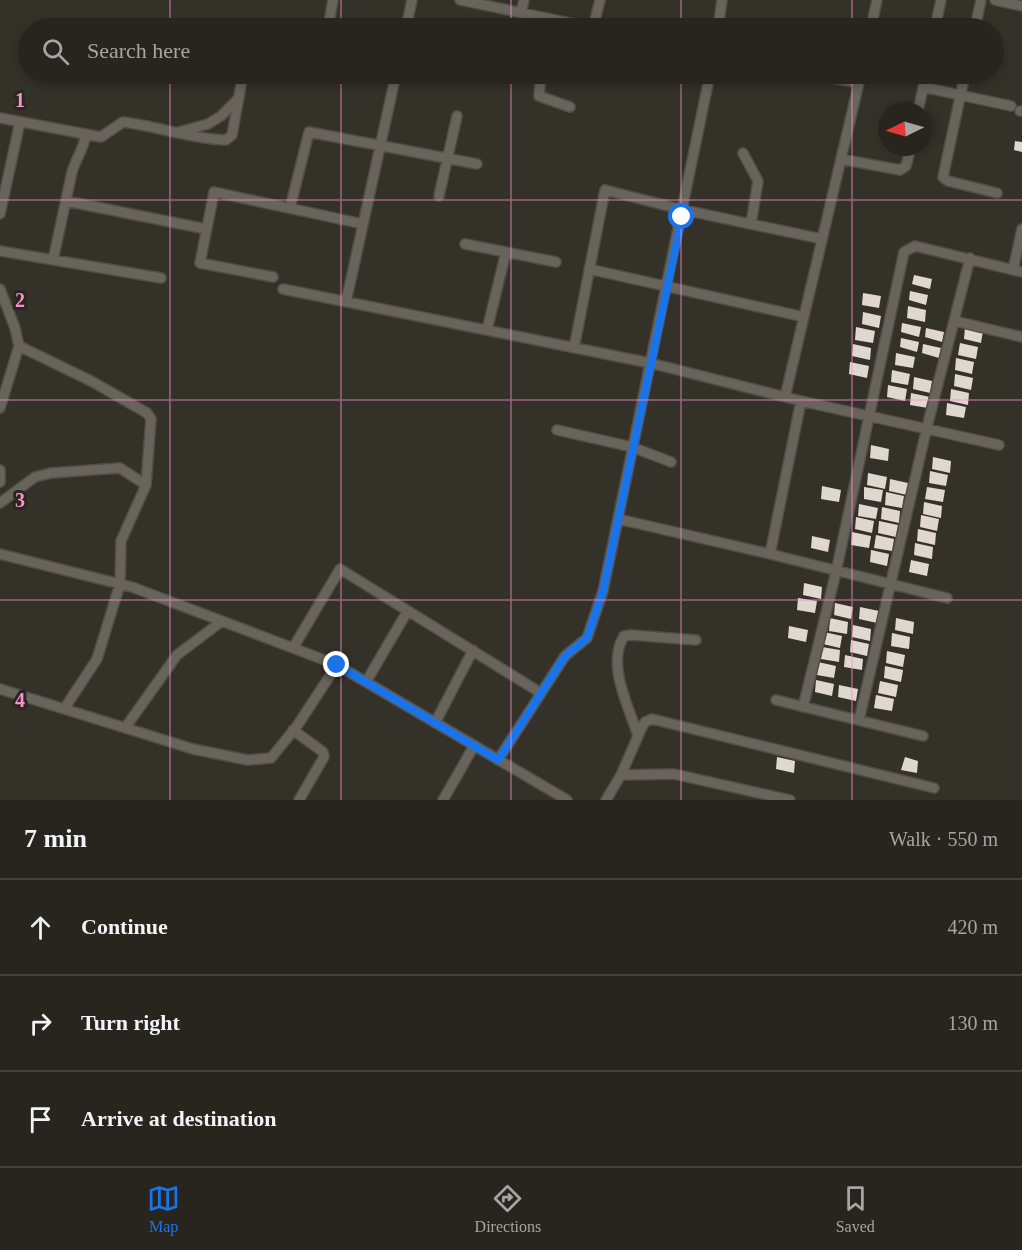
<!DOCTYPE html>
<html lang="en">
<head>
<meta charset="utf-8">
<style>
  body { margin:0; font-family:"Times New Roman",serif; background:#2f2d27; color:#f1f3f6 }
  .compass { position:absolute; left:878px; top:102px; width:54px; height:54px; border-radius:50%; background:#27251e; box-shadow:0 3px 9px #0003; rotate:265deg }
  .stop { position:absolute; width:18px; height:18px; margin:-14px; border:4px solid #1a73e8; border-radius:50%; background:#fff }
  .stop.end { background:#1a73e8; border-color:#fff; box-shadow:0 2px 6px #0008 }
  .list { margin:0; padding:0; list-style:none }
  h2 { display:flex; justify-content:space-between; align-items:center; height:78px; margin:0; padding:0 24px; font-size:26px }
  h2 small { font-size:20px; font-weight:400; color:#a4a5a4 }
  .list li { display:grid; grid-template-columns:39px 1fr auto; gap:18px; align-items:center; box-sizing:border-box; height:96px; padding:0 24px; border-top:2px solid #43423c }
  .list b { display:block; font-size:22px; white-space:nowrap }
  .list em { font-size:20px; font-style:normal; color:#a4a5a4 }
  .icon { flex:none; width:33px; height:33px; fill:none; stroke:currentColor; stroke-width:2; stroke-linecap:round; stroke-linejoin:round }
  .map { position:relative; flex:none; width:1022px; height:800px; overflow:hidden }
  .search { position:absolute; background:#27251e; box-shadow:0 3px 9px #0003; left:18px; right:18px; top:18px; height:66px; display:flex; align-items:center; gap:15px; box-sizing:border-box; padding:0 21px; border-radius:33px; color:#a4a5a4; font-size:22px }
  .sheet { height:366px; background:#27251e }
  nav { display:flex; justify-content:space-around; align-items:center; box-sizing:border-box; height:84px; border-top:2px solid #43423c; background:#27251e; font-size:16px; color:#a4a5a4 }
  nav a { display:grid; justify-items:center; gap:3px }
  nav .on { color:#1a73e8 }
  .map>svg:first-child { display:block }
</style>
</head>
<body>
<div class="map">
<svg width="1022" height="800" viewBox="0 0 1022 800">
  <rect width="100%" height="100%" fill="#343128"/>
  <path fill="#e0d8cf" d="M1015,141L1022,142V152L1014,150Z
    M914,275L932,279L930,289L912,284Z
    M910,291L928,295L926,305L909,300Z
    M863,293L881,296L879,308L862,305Z
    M908,306L926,310L925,322L907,318Z
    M863,312L881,316L879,328L862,324Z
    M902,323L921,327L919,337L901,332Z
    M856,327L875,331L873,343L855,340Z
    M965,327L983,331L981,343L964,339Z
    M926,328L944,332L942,342L925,337Z
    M901,338L919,342L917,352L900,347Z
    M960,343L978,347L976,359L958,355Z
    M853,344L871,348L870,360L852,356Z
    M923,344L941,348L939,358L922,353Z
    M896,353L915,357L913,368L895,365Z
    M956,358L974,362L972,374L955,370Z
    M850,362L869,366L867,378L849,374Z
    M892,370L910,374L908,385L891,382Z
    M955,374L973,378L971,390L954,386Z
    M914,377L932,381L930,393L913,389Z
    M888,385L907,389L905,401L887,397Z
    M951,389L969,393L968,405L950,401Z
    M911,393L930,397L928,408L910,405Z
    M947,403L966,407L964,418L946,415Z
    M871,445L889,449L888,461L870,458Z
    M933,457L951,461L950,473L932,469Z
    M930,471L948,475L946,486L929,483Z
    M868,473L887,477L885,489L867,485Z
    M890,479L908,483L907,495L889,491Z
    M822,486L841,490L839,502L821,499Z
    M864,487L883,490L881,502L864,499Z
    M927,487L945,490L943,502L925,499Z
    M886,492L904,496L902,508L885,505Z
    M924,502L942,506L941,518L923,514Z
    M859,504L878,508L876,519L858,516Z
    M882,507L900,511L899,523L881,519Z
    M921,515L939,519L937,531L920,527Z
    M856,517L874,521L872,533L855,529Z
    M879,521L898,525L896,537L878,533Z
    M918,529L936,533L935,545L917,541Z
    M852,532L871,536L869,548L851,545Z
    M876,535L894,539L892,551L874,548Z
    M812,536L830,540L828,552L811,548Z
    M915,543L933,547L932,559L914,555Z
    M871,550L889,554L887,566L870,562Z
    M911,560L929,564L927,576L909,572Z
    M804,583L822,587L821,599L803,595Z
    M798,598L817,601L815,613L797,610Z
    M835,603L853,607L851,619L834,615Z
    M860,607L879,611L877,623L859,619Z
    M830,618L848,622L847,634L829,631Z
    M896,618L914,622L913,634L895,630Z
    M853,625L871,629L870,641L852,637Z
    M789,626L808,630L806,642L788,638Z
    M824,632L842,636L840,648L823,644Z
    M892,633L910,637L909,649L891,646Z
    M851,640L869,644L867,656L850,652Z
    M822,647L840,650L839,662L821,659Z
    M887,651L905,655L903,667L886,663Z
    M845,655L863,659L862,670L844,667Z
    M818,662L836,666L834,678L817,675Z
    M885,666L903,670L901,682L884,678Z
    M816,680L834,684L832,696L815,692Z
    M880,681L898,685L896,697L878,693Z
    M839,685L858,689L856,701L838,697Z
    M876,695L894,699L892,711L874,708Z
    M777,757L795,761L794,773L776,769Z
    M905,757L918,761L917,773L901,770Z"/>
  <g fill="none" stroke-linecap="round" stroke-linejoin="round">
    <g stroke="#514e47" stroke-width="12">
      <path id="minor" d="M460,0L594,28
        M995,0L1022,6
        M521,13L524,0
        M328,28L333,0
        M406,28L412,0
        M593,28L600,0
        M718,28L722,0
        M871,28L877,0
        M935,28L941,0
        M975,28L981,0
        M411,74L436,78
        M541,74L539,96L570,107
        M811,74L859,83
        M965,74L943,177L948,181L997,193
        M923,87L1011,106
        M918,111L926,74
        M1020,111H1022
        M0,118L101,137L123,122C157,126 191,139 226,140L232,135L243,74
        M179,132L208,124L221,116L239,98
        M743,153L758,181L751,224
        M841,159L900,170L906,166L911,147
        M439,196L457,116
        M66,201L206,229
        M290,208L309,132L477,164
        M0,214L20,122
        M465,244L556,262
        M0,251L161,278
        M53,260L72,172C76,158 84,149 86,134
        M589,269L804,317
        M1013,270L1022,229
        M273,277L200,263L214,192L363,224
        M0,289L15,328L19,346L0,408
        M283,289L650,363L801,401L999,445
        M346,302L396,74
        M955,321L1022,337
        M487,330L506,252
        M19,346L93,382L147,413L151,419L146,485L121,541L120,584L97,659L64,709
        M574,348L605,190L684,210L822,239
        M785,397L861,74
        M801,401L770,554L947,598
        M557,430L632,447L671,462
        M0,470V482
        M0,503L35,477L51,473L120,468L146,485
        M618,519L770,554
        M0,554L132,587L293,648L340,569L541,693
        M293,648L337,665
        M366,682L407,612
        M0,689L193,749L247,760L271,758L297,726L337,665L567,800
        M776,700L923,736
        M803,707L836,572L904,252L915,246L1022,272
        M859,720L927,427L970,258
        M435,723L473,650
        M125,728L177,655L222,621
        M293,730L323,752L324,757L299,800
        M638,736C629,707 606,664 624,636L631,635L696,640
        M498,760L565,656L587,638L603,591L710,74
        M621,775L674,774L790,800
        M443,800L474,746
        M606,800L621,775L642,727L645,722L652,719L934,788"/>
    </g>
    <use href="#minor" stroke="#68645b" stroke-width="9"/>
  </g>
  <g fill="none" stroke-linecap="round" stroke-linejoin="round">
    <path stroke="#1a73e8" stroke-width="8" d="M337,665L498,760L565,656L587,638L603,591L682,217"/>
  </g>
  <path fill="none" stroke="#f690d0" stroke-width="1.5" stroke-opacity="0.55" d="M170,0V28M341,0V28M511,0V28M681,0V28M852,0V28M170,74V800M341,74V800M511,74V800M681,74V800M852,74V800M0,200H1022M0,400H1022M0,600H1022"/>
  <g font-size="20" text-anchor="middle" font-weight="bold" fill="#f690d0" stroke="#2a271f" stroke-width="6" stroke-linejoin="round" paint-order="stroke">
    <text x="20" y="107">1</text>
    <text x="20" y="307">2</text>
    <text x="20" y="507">3</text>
    <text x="20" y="707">4</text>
  </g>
</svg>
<svg class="compass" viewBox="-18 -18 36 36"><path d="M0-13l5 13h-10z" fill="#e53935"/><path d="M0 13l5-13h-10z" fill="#a4a5a4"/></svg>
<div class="stop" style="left:682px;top:217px"></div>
<div class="stop end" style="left:337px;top:665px"></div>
<div class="search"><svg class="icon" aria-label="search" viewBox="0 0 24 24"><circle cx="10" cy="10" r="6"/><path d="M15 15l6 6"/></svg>Search here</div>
</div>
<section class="sheet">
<h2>7 min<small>Walk · 550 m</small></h2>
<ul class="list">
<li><svg class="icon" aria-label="ahead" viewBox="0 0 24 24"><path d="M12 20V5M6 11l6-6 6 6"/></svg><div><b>Continue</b></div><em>420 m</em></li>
<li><svg class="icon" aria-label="right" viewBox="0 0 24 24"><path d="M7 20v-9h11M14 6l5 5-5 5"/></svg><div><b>Turn right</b></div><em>130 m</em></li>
<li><svg class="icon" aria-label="arrive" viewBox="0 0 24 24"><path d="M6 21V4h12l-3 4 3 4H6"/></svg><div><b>Arrive at destination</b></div></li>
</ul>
</section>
<nav>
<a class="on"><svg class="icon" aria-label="map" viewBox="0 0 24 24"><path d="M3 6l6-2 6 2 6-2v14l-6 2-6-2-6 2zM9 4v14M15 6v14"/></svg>Map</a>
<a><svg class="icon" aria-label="directions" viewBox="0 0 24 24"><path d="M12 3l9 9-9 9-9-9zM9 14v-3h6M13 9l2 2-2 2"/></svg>Directions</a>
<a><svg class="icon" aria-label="saved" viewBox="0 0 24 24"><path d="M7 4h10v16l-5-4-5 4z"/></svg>Saved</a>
</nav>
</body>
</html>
